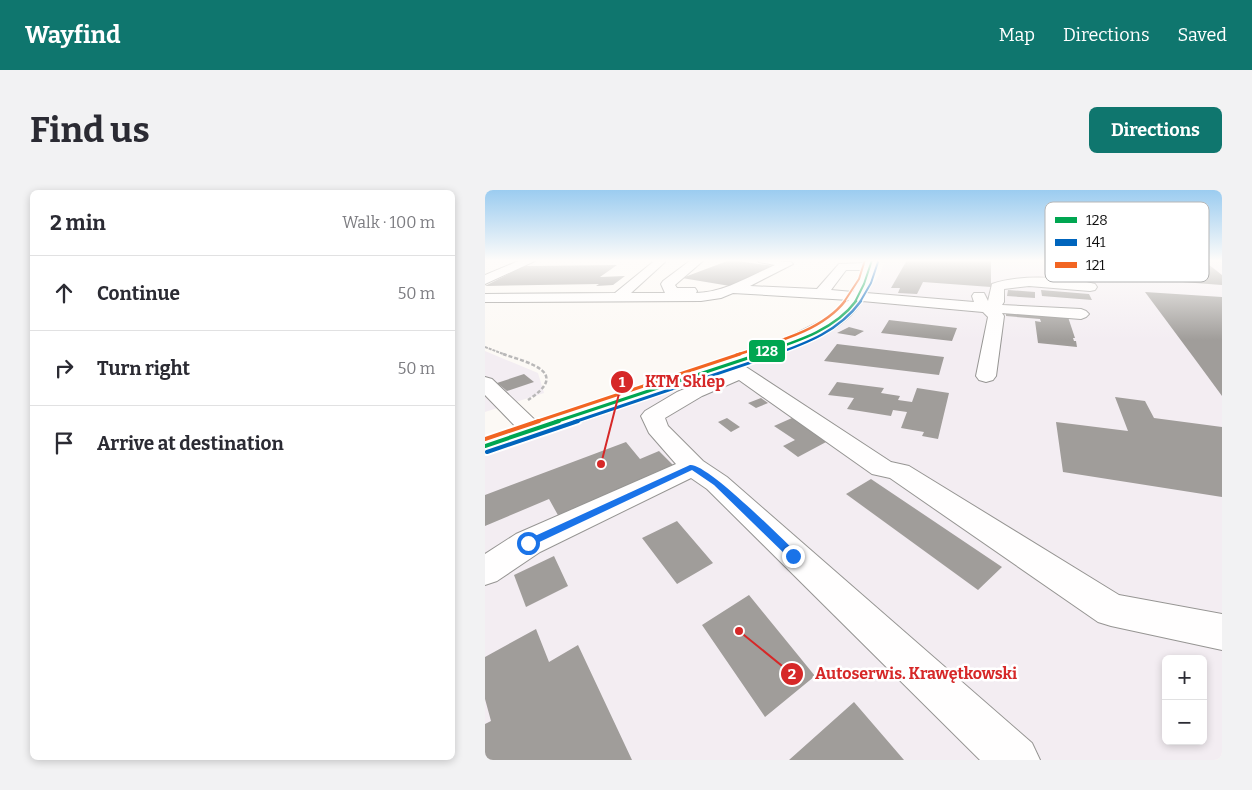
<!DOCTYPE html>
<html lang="en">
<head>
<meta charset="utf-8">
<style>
  body { margin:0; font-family:Bitter,serif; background:#f2f2f3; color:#2b2b33 }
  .controls { position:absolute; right:15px; bottom:15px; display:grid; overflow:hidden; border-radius:8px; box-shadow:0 2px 8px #0003 }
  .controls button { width:45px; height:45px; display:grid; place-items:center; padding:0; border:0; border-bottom:1px solid #e1e1e2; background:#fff; color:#2b2b33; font:25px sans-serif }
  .stop { position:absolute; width:15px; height:15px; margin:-11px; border:4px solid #1a73e8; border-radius:50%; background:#fff }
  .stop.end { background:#1a73e8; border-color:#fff; box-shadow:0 1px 5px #0008 }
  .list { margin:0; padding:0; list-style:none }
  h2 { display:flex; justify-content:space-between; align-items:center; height:65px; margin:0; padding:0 20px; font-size:21px }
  h2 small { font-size:16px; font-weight:400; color:#7c7c81 }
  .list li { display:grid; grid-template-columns:32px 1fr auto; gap:15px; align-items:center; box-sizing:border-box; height:75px; padding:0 20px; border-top:1px solid #e1e1e2 }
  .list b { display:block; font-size:19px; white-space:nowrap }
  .list em { font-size:16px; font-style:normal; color:#7c7c81 }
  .icon { flex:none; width:28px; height:28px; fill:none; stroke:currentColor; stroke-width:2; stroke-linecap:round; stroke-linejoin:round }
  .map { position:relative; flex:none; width:737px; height:570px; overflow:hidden; border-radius:8px }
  header { display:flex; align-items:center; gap:30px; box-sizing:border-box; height:70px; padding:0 25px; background:#0f766e; color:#fff }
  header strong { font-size:24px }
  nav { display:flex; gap:28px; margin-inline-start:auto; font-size:18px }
  .intro { display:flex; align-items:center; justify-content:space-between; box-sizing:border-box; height:120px; padding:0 30px }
  h1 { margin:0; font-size:35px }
  .button { padding:12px 22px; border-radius:8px; background:#0f766e; color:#fff; font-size:18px; font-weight:700 }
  main { display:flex; gap:30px; padding:0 30px }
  aside { flex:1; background:#fff; border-radius:8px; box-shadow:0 2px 8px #0003 }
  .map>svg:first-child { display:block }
</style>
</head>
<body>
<header>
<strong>Wayfind</strong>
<nav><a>Map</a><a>Directions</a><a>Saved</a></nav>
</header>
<div class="intro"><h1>Find us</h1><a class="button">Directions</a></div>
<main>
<aside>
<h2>2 min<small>Walk · 100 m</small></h2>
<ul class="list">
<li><svg class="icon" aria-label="ahead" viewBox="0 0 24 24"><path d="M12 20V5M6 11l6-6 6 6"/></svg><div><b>Continue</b></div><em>50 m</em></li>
<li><svg class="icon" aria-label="right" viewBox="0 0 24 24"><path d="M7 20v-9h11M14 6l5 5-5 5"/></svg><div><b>Turn right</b></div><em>50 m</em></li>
<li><svg class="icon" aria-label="arrive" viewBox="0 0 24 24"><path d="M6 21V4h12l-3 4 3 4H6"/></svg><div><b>Arrive at destination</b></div></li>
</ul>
</aside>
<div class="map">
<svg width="737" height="570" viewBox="0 0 737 570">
  <rect width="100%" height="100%" fill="#fcf9f5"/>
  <path fill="#f3edf2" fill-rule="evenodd" d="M400,70H737V570H0V262L305,158L363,128L395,84ZM681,469H718V551H681Z
    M0,161L53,183L59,203L0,222Z"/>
  <path fill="#a09d9a" d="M245,70L289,76L245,96L197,88Z
    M422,70H506V97L438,92L432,104L413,103L415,98H406Z
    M636,70H709L713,73L723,74L737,85V95L617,86L614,79L644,81Z
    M132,75L115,87L140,86L128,95L111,96L114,94L0,96L39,76Z
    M523,100L550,102V108L522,106Z
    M556,100L604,104L607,110L557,106Z
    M660,102L737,107V206L712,172Z
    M521,122L583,127L590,148H588L589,151H591L592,157L553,153L550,131L556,132L555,129L521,126Z
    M404,130L472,138L467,151L396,143Z
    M364,137L379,141L370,146L352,143Z
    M352,154L459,167L454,185L339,171Z
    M39,184L49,192L22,201L12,193Z
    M352,192L399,198L396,203L415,206L413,210L427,212L432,198L464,203L453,249L437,246L439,242L416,238L422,222L408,220L406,226L362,219L369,208L343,205Z
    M630,207L660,211L669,228L737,237V307L578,282L571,232L643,241Z
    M276,208L283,213L271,218L263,213Z
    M242,228L255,237L246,242L233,232Z
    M307,228L343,251L313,267L298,256L310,250L289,236Z
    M141,252L155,269L174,261L188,275L167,284L169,286L74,327L64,309L0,336V305Z
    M386,289L517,377L493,400L361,304Z
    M192,331L228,373L192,394L157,348Z
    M69,366L83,396L41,417L29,385Z
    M264,405L330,486L280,527L217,435Z
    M51,439L64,472L93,455L147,570H0V534L6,531L0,509V467Z
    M369,512L419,570H304Z"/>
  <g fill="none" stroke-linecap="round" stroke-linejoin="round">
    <g stroke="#969593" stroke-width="2">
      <path id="minor" d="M36,70H52L0,94V85Z
        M166,70H178L180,72L146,103H180L176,94L178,91L206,70H219L190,95L192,98H210L212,101L211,103C238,103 265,86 290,75L274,72L272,70L306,72L308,74L265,96L332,99L354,74L380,73L381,70H393L381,103L489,112L487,106L489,103H499L503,111L507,94C536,84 581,87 610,94L612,97L610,100L605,101L544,96L519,99V112L517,115L596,119L601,121L604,124L601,127L596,129L517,123L519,126L511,186L508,190L501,192L494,190L491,186L503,127L498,122L377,111C356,147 296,162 258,175L406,272L424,276L634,405L737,424V460L626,436L613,432L405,288L387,284L254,190L217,206L180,228L183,236L218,271L242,287L547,553L555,570H495L222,299L206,288L55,362L12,391L0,395V364L31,344L191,274L164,243L156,226L160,221L192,202L242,181L0,264V248L31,237L0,205V187L7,189L51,231L306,146L344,127L364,110L248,103L236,108L216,111L0,112V104L130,103L168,72ZM361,80H378L368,102L346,100Z"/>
    </g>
    <path stroke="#b9b8b8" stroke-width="2" stroke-dasharray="3 1" stroke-linecap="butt" d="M0,157L21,165"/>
    <path stroke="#b9b8b8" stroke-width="2.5" stroke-dasharray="4 2" stroke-linecap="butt" d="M18,164C44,173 86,182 43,210"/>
    <use href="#minor" fill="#fffefe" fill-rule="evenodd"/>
    <g stroke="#fff" stroke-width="4">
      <path id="bus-1-far3" d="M370,112L379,94L387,70"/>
    </g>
    <g stroke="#fff" stroke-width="5">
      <path id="bus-1-far2" d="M271,165C306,153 348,142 371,111"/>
    </g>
    <g stroke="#fff" stroke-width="6">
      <path id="bus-1-far1" d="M70,232L275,164"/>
    </g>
    <g stroke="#fff" stroke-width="8">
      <path id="bus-1" d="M0,256L74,231"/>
    </g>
    <g stroke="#fff" stroke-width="4">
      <path id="bus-2-far3" d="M375,112L386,93L393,72"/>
    </g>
    <g stroke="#fff" stroke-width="5">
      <path id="bus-2-far2" d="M288,165C322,153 354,141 376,111"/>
    </g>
    <g stroke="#fff" stroke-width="6">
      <path id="bus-2-far1" d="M89,232L291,164"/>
    </g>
    <g stroke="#fff" stroke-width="8">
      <path id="bus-2" d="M2,262L93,231"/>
    </g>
    <g stroke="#fff" stroke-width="4">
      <path id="bus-3-far3" d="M359,112L374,89L380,70"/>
    </g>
    <g stroke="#fff" stroke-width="5">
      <path id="bus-3-far2" d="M251,165C287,153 336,142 360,111"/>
    </g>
    <g stroke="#fff" stroke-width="6">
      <path id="bus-3-far1" d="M50,232L255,164"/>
    </g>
    <g stroke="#fff" stroke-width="8">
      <path id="bus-3" d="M0,249L54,231"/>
    </g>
    <use href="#bus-1-far3" stroke="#00a651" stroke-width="2"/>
    <use href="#bus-1-far2" stroke="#00a651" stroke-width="2.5"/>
    <use href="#bus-1-far1" stroke="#00a651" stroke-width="3"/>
    <use href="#bus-1" stroke="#00a651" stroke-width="4"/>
    <use href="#bus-2-far3" stroke="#0065bd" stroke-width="2"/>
    <use href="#bus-2-far2" stroke="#0065bd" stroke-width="2.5"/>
    <use href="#bus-2-far1" stroke="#0065bd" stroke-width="3"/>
    <use href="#bus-2" stroke="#0065bd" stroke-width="4"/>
    <use href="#bus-3-far3" stroke="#f26522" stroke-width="2"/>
    <use href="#bus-3-far2" stroke="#f26522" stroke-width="2.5"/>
    <use href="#bus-3-far1" stroke="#f26522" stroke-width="3"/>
    <use href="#bus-3" stroke="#f26522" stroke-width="4"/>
  </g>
  <linearGradient id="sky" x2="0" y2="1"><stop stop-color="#9bccf0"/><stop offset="0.47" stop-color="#fefcfa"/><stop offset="1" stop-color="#fefcfa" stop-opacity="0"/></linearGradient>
  <rect width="737" height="150" fill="url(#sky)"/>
  <path fill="#1a73e8" d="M205,275C222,273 296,348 312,363V369H305L229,295L207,280L46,356H39L38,353L39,351Z"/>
  <rect x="560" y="12" width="164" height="80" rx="8" fill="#fff" stroke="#b7b7b7" stroke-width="1"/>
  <rect x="570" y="27" width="22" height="6" fill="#00a651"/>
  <rect x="570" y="49" width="22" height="7" fill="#0065bd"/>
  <rect x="570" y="72" width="22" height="6" fill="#f26522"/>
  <g font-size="14" fill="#101010">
    <text x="601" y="35">128</text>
    <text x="601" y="57">141</text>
    <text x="601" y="80">121</text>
  </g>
  <path fill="none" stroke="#d62828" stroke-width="2" d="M116 274L137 192M254 441L307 484"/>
  <g fill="#d62828" stroke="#fff" stroke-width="2">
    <circle cx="116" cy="274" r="5"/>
    <circle cx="254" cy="441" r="5"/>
    <circle cx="137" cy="192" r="12"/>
    <circle cx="307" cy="484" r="12"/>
  </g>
  <g font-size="15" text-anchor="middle" font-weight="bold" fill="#fff">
    <text x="137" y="197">1</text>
    <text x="307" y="489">2</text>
  </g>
  <g font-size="16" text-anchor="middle" font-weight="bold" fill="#d62828" stroke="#fff" stroke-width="5" stroke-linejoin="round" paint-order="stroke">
    <text x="200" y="197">KTM Sklep</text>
    <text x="431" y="489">Autoserwis. Krawętkowski</text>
  </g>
  <rect stroke="#fff" stroke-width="2" x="263" y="149" width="38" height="24" rx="5" fill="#00a651"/>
  <g font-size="14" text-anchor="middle" font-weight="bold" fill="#fff">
    <text x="282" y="166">128</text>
  </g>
</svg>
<div class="controls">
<button>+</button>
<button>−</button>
</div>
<div class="stop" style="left:43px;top:353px"></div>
<div class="stop end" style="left:308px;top:366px"></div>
</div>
</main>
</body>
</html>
